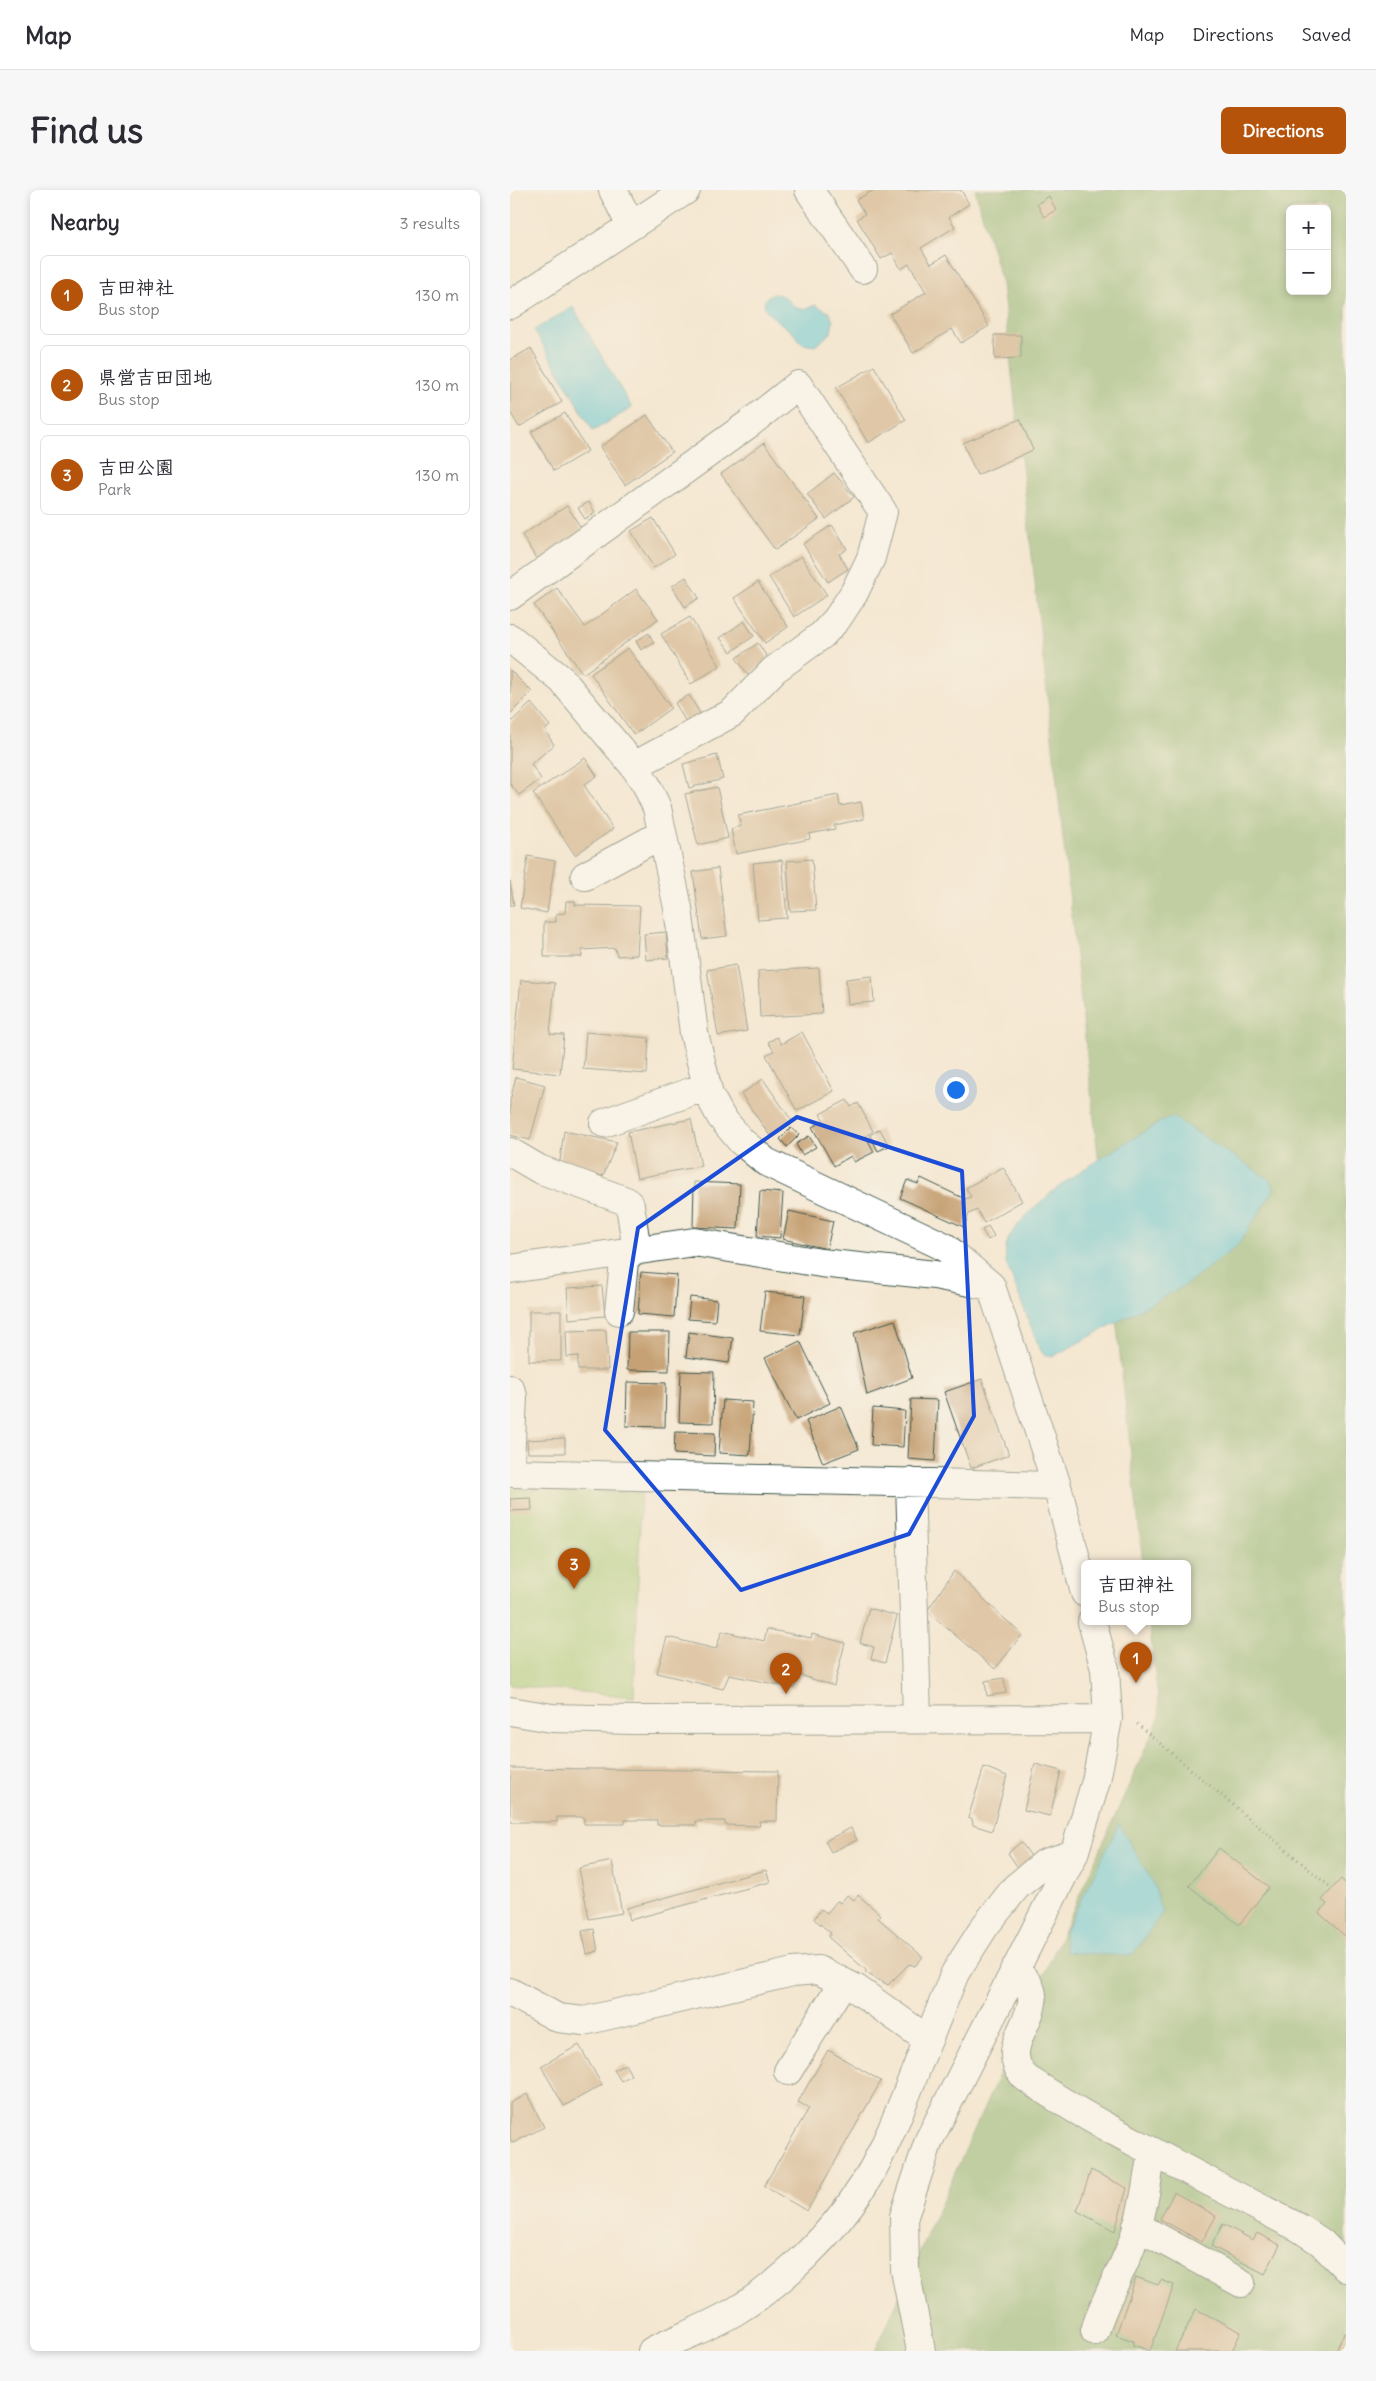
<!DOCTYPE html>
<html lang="en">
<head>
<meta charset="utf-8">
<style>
  body { margin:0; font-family:Delius,"Klee One",sans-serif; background:#f7f7f7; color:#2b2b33 }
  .controls { position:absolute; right:15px; top:15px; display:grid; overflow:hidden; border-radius:8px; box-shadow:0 2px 8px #0003 }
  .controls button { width:45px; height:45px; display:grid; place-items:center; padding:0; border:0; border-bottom:1px solid #e1e1e2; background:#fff; color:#2b2b33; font:25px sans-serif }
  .you { position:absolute; left:445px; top:899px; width:18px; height:18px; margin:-12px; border:4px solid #fff; border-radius:50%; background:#1a73e8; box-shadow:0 0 0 8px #1a73e833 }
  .badge { display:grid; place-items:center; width:32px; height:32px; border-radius:50%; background:#b45309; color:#fff; font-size:16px; font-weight:700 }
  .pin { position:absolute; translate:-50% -41px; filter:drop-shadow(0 1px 2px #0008) }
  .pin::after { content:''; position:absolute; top:26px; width:18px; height:15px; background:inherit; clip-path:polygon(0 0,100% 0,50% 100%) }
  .popup { position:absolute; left:571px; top:1370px; width:110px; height:65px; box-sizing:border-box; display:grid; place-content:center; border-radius:8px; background:#fff; filter:drop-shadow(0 1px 4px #0005); font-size:16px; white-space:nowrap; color:#7c7c81 }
  .popup b { font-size:19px; color:#2b2b33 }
  .popup::after { content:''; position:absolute; left:50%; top:100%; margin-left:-10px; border:10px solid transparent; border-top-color:#fff }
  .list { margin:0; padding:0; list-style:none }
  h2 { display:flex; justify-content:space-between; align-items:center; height:65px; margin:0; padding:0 20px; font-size:21px }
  h2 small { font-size:16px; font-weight:400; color:#7c7c81 }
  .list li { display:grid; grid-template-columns:32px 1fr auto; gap:15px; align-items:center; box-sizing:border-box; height:80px; margin:0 10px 10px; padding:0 10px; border:1px solid #e1e1e2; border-radius:8px }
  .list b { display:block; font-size:19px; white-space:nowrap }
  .list p { margin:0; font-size:16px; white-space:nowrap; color:#7c7c81 }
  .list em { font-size:16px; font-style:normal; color:#7c7c81 }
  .map { position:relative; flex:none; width:836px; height:2161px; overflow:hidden; border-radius:8px }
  header { display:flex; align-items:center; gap:30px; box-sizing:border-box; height:70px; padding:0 25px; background:#fff; border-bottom:1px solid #e1e1e2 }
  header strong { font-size:24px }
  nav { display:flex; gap:28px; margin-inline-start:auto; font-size:18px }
  .intro { display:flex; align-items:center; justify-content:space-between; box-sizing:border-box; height:120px; padding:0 30px }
  h1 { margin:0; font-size:35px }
  .button { padding:12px 22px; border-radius:8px; background:#b45309; color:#fff; font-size:18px; font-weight:700 }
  main { display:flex; gap:30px; padding:0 30px }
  aside { flex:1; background:#fff; border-radius:8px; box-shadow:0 2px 8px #0003 }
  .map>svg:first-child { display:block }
</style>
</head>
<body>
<header>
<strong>Map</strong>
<nav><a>Map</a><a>Directions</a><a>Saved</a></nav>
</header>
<div class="intro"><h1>Find us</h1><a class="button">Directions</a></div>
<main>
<aside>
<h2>Nearby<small>3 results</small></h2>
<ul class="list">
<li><span class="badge">1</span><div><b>吉田神社</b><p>Bus stop</p></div><em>130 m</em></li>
<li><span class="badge">2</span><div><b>県営吉田団地</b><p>Bus stop</p></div><em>130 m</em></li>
<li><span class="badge">3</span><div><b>吉田公園</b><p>Park</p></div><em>130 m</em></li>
</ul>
</aside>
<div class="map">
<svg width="836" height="2161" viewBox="0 0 836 2161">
  <rect width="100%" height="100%" fill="#f7f3e8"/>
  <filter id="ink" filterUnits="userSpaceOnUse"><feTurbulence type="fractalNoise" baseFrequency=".02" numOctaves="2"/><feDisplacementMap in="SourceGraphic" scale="10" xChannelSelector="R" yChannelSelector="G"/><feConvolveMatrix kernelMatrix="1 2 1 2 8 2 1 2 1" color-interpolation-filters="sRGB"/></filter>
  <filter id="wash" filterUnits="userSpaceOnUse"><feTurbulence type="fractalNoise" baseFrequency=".0096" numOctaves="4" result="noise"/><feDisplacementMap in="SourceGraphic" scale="20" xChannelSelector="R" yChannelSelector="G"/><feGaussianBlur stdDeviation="1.12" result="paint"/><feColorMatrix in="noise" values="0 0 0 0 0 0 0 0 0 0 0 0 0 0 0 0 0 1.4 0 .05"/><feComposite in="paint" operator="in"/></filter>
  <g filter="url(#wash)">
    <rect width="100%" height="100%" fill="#f4e7d1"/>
    <path fill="#a5cd79" stroke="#628556" d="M0,1299L131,1303L124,1507L0,1495Z"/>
    <path fill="#84b069" stroke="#52764e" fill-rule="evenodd" d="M465,0H836V2161H365L650,1526L639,1432H677V1374H633L492,94ZM780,19H817V101H780Z"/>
    <path fill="#5cc7d7" stroke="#3e8286" d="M264,104C286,105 278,128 305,115L319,122L323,131L321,143L305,156L292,154C289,151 286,145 282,142C273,134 237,114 264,104Z
      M63,117L122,218L83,241L24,140Z
      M663,927L759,989L763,994L764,1000L728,1055L674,1096L542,1167L533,1164L530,1159L496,1073C495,1062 495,1053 501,1044C530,1003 587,970 629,945C640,939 651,930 663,927Z
      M609,1634L644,1695L652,1723L623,1764L618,1766L556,1762L554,1744Z"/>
    <g id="blocks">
      <path fill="#c6a174" d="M364,0H451L459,14L439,27L445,37L411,58L421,74L436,65L479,136L451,153L442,139L403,163L380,124L416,102L399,74L391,79L382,63L371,69L347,29L355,24L346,10Z
        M539,6L546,20L534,27L527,14Z
        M484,145H511V168L485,169Z
        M21,158L52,212L9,237L0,222V170Z
        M364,176L396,230L358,253L326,198Z
        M55,223L78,261L44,281L21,242Z
        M137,225L162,262L115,295L90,257Z
        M510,229L523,260L467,285L453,253Z
        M254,253L309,329L265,360L211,284Z
        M324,283L344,307L316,329L297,304Z
        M79,312L85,323L75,329L68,318Z
        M57,316L75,344L29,373L12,345Z
        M143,328L165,364L144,378L121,341Z
        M322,335L337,359L329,364L338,379L318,392L293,354Z
        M291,366L317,405L284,427L259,387Z
        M176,387L189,408L175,417L162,396Z
        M248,392L278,437L255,453L224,408Z
        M47,398L75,437L126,399L148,429L73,484L24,415Z
        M180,427L210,476L181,494L151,444Z
        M234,431L244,446L221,462L210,448Z
        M139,443L144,453L131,460L126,451Z
        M248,453L259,470L238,485L226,468Z
        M118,458L161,518L124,545L81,484Z
        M0,480L22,502L0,524Z
        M179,505L191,525L177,534L165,513Z
        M21,513L40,536L35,540L44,555L21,574L31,589L9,605L0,594V533Z
        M207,565L213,589L179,598L173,574Z
        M75,568L87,586L74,595L103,639L65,665L23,603Z
        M207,597L218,648L188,655L175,604Z
        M328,605L330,616L351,612L354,629L324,635L325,639L299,644L300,649L226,664L221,639L231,636L228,625Z
        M18,666L45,671L37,723L10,718Z
        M302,669L306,720L280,721L277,671Z
        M272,670L277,728L248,730L243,673Z
        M208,678L217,746L192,749L183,682Z
        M0,691L4,715H0Z
        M56,711H65V715L130,716L127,765L107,766L105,758L72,760V767H34V732H46V724L55,723Z
        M156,742L158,768L136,770L134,744Z
        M226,775L237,841L208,846L197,780Z
        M309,778L312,824L250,827L248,781Z
        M362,786L364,812L338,814L336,789Z
        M11,790L45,793L40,844L54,845L50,884L2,879Z
        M76,842L139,848L137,884L73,879Z
        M292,842L324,901L287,921L256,865L264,861L258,852L267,847L271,854Z
        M6,887L35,895L20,950L0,945V911Z
        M253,889L282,931L260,946L231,904Z
        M337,910L341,917L348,913L363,941L356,946L364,962L344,972L341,966L324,976L302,937L314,931L310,924Z
        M181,929L191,976L127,988L118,942Z
        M281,938L289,945L277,957L270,949Z
        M370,939L379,956L368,961L360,945Z
        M54,941L107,952L93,986L49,978Z
        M299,946L306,957L292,965L286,954Z
        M493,977L512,1011L474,1033L467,1020L459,1024L454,1037L390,1008L397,990L408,994L411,988L455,1009L461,1007L456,998Z
        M184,992L230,994L228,1039L183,1037Z
        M250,1001L273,1003L270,1048L247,1046Z
        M279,1021L323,1031L317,1059L273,1049Z
        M478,1036L484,1046L478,1050L472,1040Z
        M131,1082L167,1085L164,1127L128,1124Z
        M92,1096L95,1126L59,1129L57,1098Z
        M255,1102L295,1106L290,1145L250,1141Z
        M180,1107L207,1110L205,1131L178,1129Z
        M19,1121H51V1171H19Z
        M385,1130L402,1188L357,1205L344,1143Z
        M96,1140L98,1180H68V1166L57,1167L56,1141Z
        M118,1142H160L159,1181L117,1180Z
        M179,1142L223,1148L219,1173L176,1167Z
        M290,1151L320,1213L286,1230L255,1168Z
        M171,1181L204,1182L203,1233L169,1232Z
        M472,1189L499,1265L461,1278L434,1202Z
        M117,1192L156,1193L155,1237L116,1236Z
        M401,1209L428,1210L425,1271L398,1269Z
        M213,1210L243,1212L240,1265L209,1263Z
        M331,1216L349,1259L313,1273L296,1231Z
        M363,1218L395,1221L393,1257L361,1255Z
        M165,1242L205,1243L204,1266L164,1264Z
        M55,1248V1263H18L17,1250Z
        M21,1308L22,1320L0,1321V1309Z
        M444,1381L512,1445L485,1479L417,1421Z
        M359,1418L387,1426L375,1473L361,1469L364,1457L350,1453Z
        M257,1439L301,1448L302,1444L335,1453L324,1496L290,1485L284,1498L219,1485L213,1499L147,1483L157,1447L206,1459L212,1441L254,1451Z
        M494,1488L496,1503L477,1506L475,1491Z
        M525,1574L551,1581L540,1626L514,1620Z
        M474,1577L497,1586L482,1641L463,1635L462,1629L458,1628Z
        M0,1578L268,1581L267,1631H249L250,1636L215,1635V1631H186V1635H147V1630H115V1634H74V1627H47V1632H0Z
        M341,1638L347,1650L321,1662L315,1651Z
        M511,1652L523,1669L509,1679L498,1663Z
        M709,1658L759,1697L729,1735L679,1696Z
        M102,1671L112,1723L79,1729L69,1678Z
        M256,1680L260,1692L120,1730L117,1718Z
        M831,1689L836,1694V1747L809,1723L817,1714L812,1710Z
        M337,1705L344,1710L348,1705L371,1725L368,1728L413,1767L405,1776L399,1774L378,1795L356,1783V1780L318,1747L321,1743L304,1729L311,1719L317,1723L327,1711L331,1713Z
        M84,1739L88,1761L77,1764L72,1741Z
        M69,1855L92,1895L54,1916L31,1876Z
        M318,1860L371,1891L297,2021L254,1996L299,1918L288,1912Z
        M115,1874L121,1885L111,1891L104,1880Z
        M17,1904L34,1937L3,1953L0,1948V1913Z
        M581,1980L617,1998L605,2041L567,2021Z
        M664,2002L706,2026L692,2052L650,2029Z
        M713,2034L743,2050L747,2043L770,2055L755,2084L701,2056Z
        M626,2087L648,2095L651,2090L664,2095L640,2161L623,2155V2151L606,2145Z
        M686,2119L731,2142L722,2161H665Z
        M834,2143L836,2144V2161H826Z"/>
    </g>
  </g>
  <g filter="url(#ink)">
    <use href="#blocks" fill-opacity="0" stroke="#3f564c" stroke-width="1"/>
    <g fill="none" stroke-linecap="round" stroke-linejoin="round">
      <g stroke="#3f564c" stroke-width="30">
        <path id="minor" d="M103,0L121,36
          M299,0L353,79
          M0,115L176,0
          M0,406L240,233L288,195L373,322L361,368L344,403L327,429L312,445L264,480L222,523L124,576
          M0,448L52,490L124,576L136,594L147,618L168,718L184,843L199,905L211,927L231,951L256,972L435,1057L481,1096L547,1296L575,1403
          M75,686L152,644
          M94,933L197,896
          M0,962L29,979L116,1011L120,1015L127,1061
          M0,1079L184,1052L311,1073L425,1085L480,1096
          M109,1121L115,1062
          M0,1199L3,1206L0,1275
          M0,1283L547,1296
          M400,1292L407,1528
          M0,1521L42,1528L124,1530L598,1529
          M504,1780C554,1815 482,1848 513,1885C517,1890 526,1894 531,1898C554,1913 576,1926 600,1939C662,1972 725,2006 788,2037L811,2052L836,2078
          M0,1802L48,1828L74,1831L283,1782L308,1780L345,1798L418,1850L445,1783L475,1736L506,1697L535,1673L564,1664
          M278,1881L333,1792
          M627,2036L731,2093
          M585,2141C593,2112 609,2087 620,2059C632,2028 637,1994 642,1961
          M142,2161C169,2148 198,2137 224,2122C273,2093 322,2044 353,1996C380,1953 398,1897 418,1850
          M411,2161L395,2080L394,2026L419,1950L564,1664L586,1591L598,1529L595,1479L582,1432"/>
      </g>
      <path stroke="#3f564c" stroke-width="3" stroke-dasharray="1 4" stroke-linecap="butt" d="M627,1534L819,1696"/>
      <use href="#minor" stroke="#fff" stroke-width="28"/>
    </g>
  </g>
  <path d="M0 0H836V2161H0ZM287,927L452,981L464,1226L399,1344L231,1400L95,1240L128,1038Z" fill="#f4e7d1" fill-opacity=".55" fill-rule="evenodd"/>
  <path fill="none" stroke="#1d4ed8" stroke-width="4" stroke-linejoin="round" d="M287,927L452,981L464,1226L399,1344L231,1400L95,1240L128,1038Z"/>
</svg>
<div class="controls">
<button>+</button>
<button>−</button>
</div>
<div class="you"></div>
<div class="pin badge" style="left:626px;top:1493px">1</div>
<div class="popup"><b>吉田神社</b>Bus stop</div>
<div class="pin badge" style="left:276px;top:1504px">2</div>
<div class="pin badge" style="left:64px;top:1399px">3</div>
</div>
</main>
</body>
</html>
